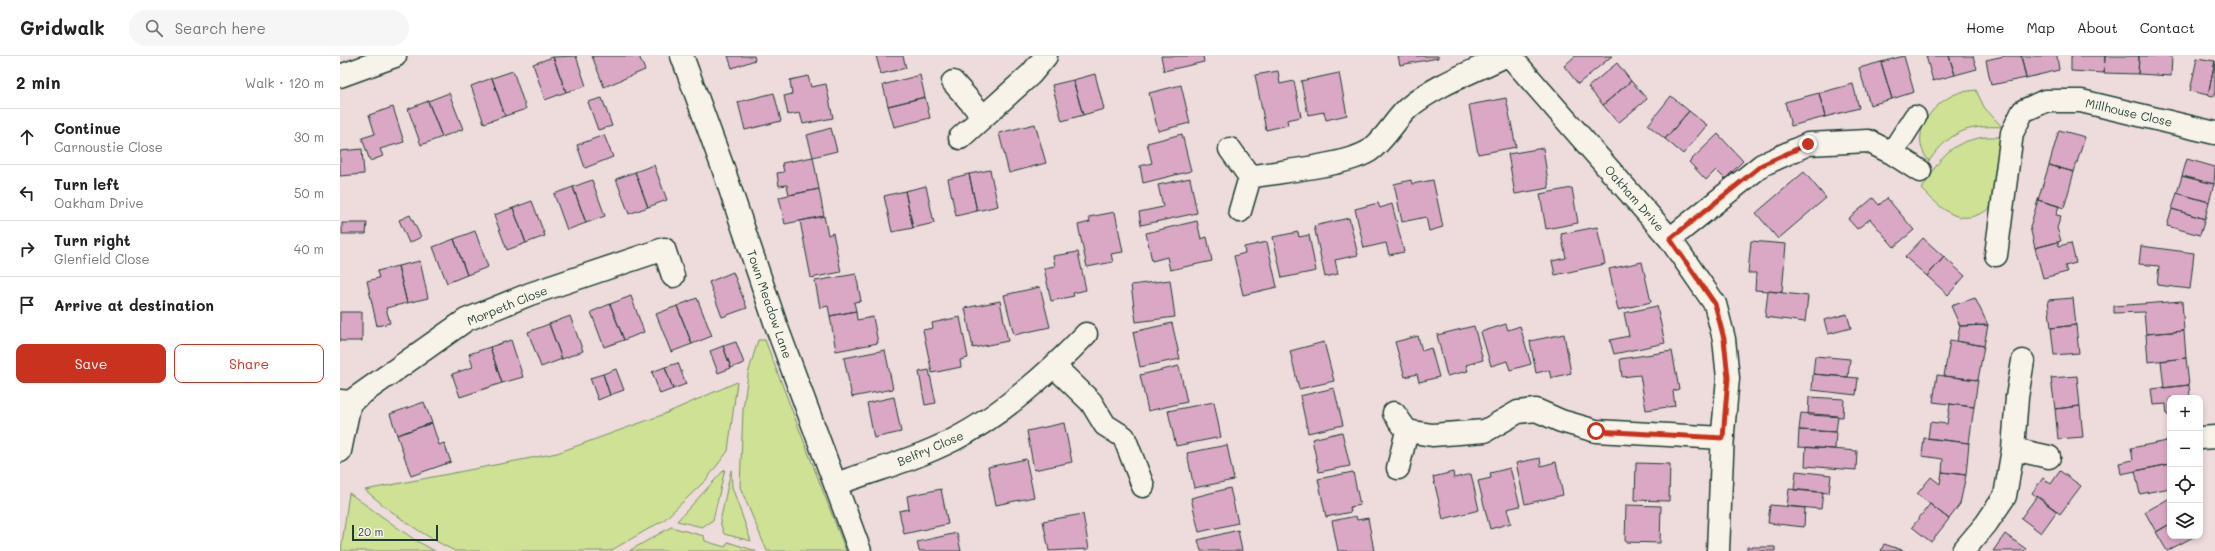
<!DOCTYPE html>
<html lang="en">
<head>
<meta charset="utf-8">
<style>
  body { margin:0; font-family:Mali,sans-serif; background:#f6f6f6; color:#222 }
  .controls { position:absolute; right:12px; bottom:12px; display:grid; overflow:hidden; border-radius:8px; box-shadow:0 2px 6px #0003 }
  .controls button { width:36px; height:36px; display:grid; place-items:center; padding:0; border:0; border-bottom:1px solid #e0e0e0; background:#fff; color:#222; font:20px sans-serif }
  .scale { position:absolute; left:12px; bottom:10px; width:86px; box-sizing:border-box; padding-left:4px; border:2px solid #1f3d34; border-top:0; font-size:11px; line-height:14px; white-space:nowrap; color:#1f3d34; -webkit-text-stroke:3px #f7f3e8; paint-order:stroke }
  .stop { position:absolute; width:12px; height:12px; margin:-9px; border:3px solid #c8321e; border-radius:50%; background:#fff }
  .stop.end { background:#c8321e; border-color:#fff; box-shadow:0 1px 4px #0008 }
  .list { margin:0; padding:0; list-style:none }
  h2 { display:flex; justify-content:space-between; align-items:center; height:52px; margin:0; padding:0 16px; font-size:17px }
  h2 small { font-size:13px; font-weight:400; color:#767676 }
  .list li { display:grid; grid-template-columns:26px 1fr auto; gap:12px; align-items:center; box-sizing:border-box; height:56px; padding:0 16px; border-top:1px solid #e0e0e0 }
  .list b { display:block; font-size:15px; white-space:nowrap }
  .list p { margin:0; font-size:13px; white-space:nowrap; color:#767676 }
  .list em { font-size:13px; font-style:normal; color:#767676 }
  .actions { display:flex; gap:8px; padding:12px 16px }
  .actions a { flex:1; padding:9px 0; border:1px solid #c8321e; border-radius:8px; text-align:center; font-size:14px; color:#c8321e }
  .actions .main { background:#c8321e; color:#fff }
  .icon { flex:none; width:22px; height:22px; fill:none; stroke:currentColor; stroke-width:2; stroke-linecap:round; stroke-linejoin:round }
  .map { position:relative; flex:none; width:1875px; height:495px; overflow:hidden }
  header { display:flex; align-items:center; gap:24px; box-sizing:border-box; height:56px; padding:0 20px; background:#fff; border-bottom:1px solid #e0e0e0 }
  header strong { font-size:19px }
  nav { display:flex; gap:22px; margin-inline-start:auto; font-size:14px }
  .search { width:280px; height:36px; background:#f6f6f6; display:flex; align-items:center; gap:10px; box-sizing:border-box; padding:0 14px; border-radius:22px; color:#767676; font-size:15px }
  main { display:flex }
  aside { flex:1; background:#fff }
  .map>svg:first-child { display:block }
</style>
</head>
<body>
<header>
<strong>Gridwalk</strong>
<div class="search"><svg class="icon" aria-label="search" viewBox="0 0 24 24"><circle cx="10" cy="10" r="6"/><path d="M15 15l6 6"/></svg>Search here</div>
<nav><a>Home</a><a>Map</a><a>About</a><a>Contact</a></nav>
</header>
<main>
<aside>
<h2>2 min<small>Walk · 120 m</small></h2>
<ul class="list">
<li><svg class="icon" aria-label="ahead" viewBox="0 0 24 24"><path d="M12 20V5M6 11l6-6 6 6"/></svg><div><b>Continue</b><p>Carnoustie Close</p></div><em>30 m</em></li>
<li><svg class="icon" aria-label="left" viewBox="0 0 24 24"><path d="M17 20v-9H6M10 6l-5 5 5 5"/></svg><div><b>Turn left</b><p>Oakham Drive</p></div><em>50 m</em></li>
<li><svg class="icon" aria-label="right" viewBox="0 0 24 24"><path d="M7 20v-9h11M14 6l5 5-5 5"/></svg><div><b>Turn right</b><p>Glenfield Close</p></div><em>40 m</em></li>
<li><svg class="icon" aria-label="arrive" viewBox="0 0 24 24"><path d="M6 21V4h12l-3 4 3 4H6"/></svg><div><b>Arrive at destination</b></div></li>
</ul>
<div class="actions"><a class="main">Save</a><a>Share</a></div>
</aside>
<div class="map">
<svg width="1875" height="495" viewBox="0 0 1875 495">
  <rect width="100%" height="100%" fill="#eedcdd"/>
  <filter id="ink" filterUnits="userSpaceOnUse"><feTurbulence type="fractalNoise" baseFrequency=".025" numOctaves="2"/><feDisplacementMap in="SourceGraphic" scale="8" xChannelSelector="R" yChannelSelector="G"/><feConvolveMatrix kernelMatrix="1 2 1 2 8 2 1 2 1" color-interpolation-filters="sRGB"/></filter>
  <g filter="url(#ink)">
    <path fill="#cee195" stroke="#768f64" d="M1636,34L1644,51L1662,71C1626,69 1610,76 1589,105C1567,79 1592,45 1621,36C1626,35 1631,35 1636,34Z
      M1644,81H1664L1650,152C1620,173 1604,155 1582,133C1600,103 1607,87 1644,81Z
      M418,284H425L506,495H427L400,431L403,354L408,318Z
      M397,326L388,395L366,424L324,464L270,495H115C82,479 53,458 25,434L217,397L322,359Z
      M385,413L373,464L362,471L337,465Z
      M391,414L392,431L411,485L384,478L380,466Z
      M9,437L75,484L95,495H1Z
      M331,471L364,480L365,485L385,491L388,486L416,495H289Z"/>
    <path fill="#daa8c4" stroke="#1f3d34" d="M236,0L246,30L226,36L213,1Z
      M252,0H299L305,14L264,31Z
      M388,0H414L415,4L392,12Z
      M536,0H563L566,12L541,18Z
      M821,0H863L864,6L824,15Z
      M1058,0H1098V2L1060,9Z
      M1235,0H1272L1238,28L1224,10Z
      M1564,0L1574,36L1552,43L1541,6Z
      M1586,0H1609L1615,19L1593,25Z
      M1609,0H1633L1637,13L1615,19Z
      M1664,0H1681L1686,22L1651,29L1646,4Z
      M1681,0H1717L1719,14L1686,22Z
      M1731,0H1765L1764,17L1731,15Z
      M1765,0H1799L1798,18L1764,17Z
      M1799,0H1832L1831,20L1798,18Z
      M213,1L226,36L205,44L193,8Z
      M1857,2L1875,5L1868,39L1850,35Z
      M1875,5V40L1868,39Z
      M1541,6L1552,43L1530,49L1519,12Z
      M1277,7L1291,25L1263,49L1248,31Z
      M173,15L186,53L165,60L152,22Z
      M938,15L940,28L954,25L961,61L947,64L948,69L926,74L915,19Z
      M999,17L1007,59L986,64L984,56L968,59L961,25Z
      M755,18L764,53L743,59L733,24Z
      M580,19L585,41L548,50L543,29Z
      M468,20L471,31L486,28L493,62L463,68L460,57L448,59L444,40L452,38L450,24Z
      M152,22L165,60L144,67L131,30Z
      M733,24L743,59L722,65L712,29Z
      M1291,25L1307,43L1278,67L1263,49Z
      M1513,28L1519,52L1485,61L1479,37Z
      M841,29L850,67L818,75L809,37Z
      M109,37L123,73L102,81L88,45Z
      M434,37L441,65L405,74L398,46Z
      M1479,37L1485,61L1451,70L1445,46Z
      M1331,40L1349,55L1325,83L1308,69Z
      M585,41L590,62L554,71L548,50Z
      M262,42L272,70L258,74L248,46Z
      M1166,42L1176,91L1138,98L1129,49Z
      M88,45L102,81L81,89L68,53Z
      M53,51L64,86L40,93L43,100L30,105L22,82L35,78L29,59Z
      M1349,55L1367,69L1343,98L1325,83Z
      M695,68L706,107L669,117L659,77Z
      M491,72L497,95L473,101L467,79Z
      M1719,74L1745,81L1734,116L1709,109Z
      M842,78L851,115L803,127L800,110L812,107L807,87Z
      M1378,78L1403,105L1385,123L1376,114L1366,124L1349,106Z
      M264,79L273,101L245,112L237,89Z
      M1203,92L1209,132L1175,138L1168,98Z
      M22,93L24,118L0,120V95Z
      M473,101L479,133L449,139L447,129L439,130L437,117L444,116L442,107Z
      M1847,103L1875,111L1874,128L1842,120Z
      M314,109L327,144L308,151L295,116Z
      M1709,109L1734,116L1724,152L1698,144Z
      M650,114L658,150L637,155L629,118Z
      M295,116L308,151L289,158L276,123Z
      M1464,116L1486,142L1438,183L1416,157Z
      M629,118L637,155L616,160L608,123Z
      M1842,120L1874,128L1869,146L1837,137Z
      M850,122L857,157L801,169L799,156L823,151L818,129Z
      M252,124L265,160L246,167L233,131Z
      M1071,124L1072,128L1093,124L1103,171L1089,175L1086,161L1062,166L1054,128Z
      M586,130L594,167L573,172L565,135Z
      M233,131L246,167L227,174L214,138Z
      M1232,132L1238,167L1206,173L1200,138Z
      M479,133L484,160L445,168L439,141Z
      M565,135L573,172L552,176L544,140Z
      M1837,137L1869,146L1865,163L1832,153Z
      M1533,142L1539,149L1547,142L1574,174L1554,191L1530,163L1517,173L1508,163Z
      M1698,144L1719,150L1716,159L1721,160L1717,172L1721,185L1695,192L1690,171Z
      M192,145L205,180L186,187L173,152Z
      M1038,147L1040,152L1052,148L1064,196L1049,199L1046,187L1024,192L1015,153Z
      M173,152L186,187L167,194L154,159Z
      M1832,153L1865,163L1860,179L1827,170Z
      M775,156L783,196L771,198L773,206L747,211L738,169L750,166L749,161Z
      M70,159L81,181L69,187L59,164Z
      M484,160L488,179L493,177L501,216L471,222L460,165Z
      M1009,162L1018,199L995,204L998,218L985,221L974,170Z
      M857,165L861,183L867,181L872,205L830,214L827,201L812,205L806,177Z
      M2,167H27L26,178H2Z
      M1257,171L1265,208L1215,219L1212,205L1226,202L1221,178Z
      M135,175L148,211L127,219L114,183Z
      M958,176L959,181L969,179L976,215L942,222L933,181Z
      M1583,182L1604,201L1587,220L1565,201Z
      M114,183L127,219L107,227L93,191Z
      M1411,185L1446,188L1442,236L1415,234L1416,217H1408Z
      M927,186L937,231L903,239L894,200L905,197L904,191Z
      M1718,186L1719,190L1731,187L1736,207L1725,210L1727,216L1703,222L1695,192Z
      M1801,190L1854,197L1850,233L1817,229L1819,210L1799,208Z
      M738,196L746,234L733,237L734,240L711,245L704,212L715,210L713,200Z
      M1604,201L1625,220L1608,239L1587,220Z
      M80,205L88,242L67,247L58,210Z
      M1302,206L1311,246L1278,254L1269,213Z
      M58,210L67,247L46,252L50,267L37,270L27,225L39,222L37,215Z
      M393,216L407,252L382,261L369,226Z
      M516,218L521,245L514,246L516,255L490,260L488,250L480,252L475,225Z
      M830,224L835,261L796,266L791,229Z
      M700,231L710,271L674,279L664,239Z
      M1428,235L1468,240L1465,266L1425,261Z
      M291,240L304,276L284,284L270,248Z
      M357,242L372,280L352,288L337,250Z
      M1635,242L1648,269L1620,270L1611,250Z
      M1733,242L1736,269L1711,272L1708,244Z
      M660,245L668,285L633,292L625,252Z
      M1842,245L1844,275L1806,278L1804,256L1774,257V250Z
      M270,248L284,284L264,291L251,256Z
      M337,250L352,288L331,296L316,258Z
      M1317,250L1325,287L1274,298L1270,284L1289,280L1284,257Z
      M516,255L517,264L533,261L538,287L496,295L490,260Z
      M0,256H22V285H0Z
      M1507,258L1511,272L1488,278L1484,264Z
      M230,260L243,295L222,303L209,268Z
      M620,261L628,302L620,304L621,311L592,317L583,274L593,272L592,267Z
      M832,267L840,303L800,311L793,276Z
      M209,268L222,303L201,311L188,276Z
      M1166,268L1168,274L1180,270L1191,308L1170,314L1167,305L1151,310L1141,276Z
      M1648,269L1644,290L1617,285L1620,270Z
      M1736,269L1739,297L1714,299L1711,272Z
      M1134,270L1143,304L1126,309L1128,315L1107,320L1097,279Z
      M1844,275L1846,302L1808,306L1806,278Z
      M1224,278L1231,317L1211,322L1209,314L1196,317L1190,285Z
      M1078,280L1082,295L1091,292L1099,321L1079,326L1077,318L1065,321L1055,286Z
      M171,284L183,321L162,327L150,291Z
      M1610,284L1644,290L1638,324L1604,320Z
      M396,286L404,307L391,312L383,290Z
      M984,286L994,325L959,333L950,295Z
      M383,290L391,312L378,317L370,295Z
      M150,291L162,327L120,341L112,318L133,311L129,298Z
      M545,294L553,333L512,341L504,302Z
      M1332,295L1339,333L1333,335L1335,350L1306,354L1300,319L1282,321L1280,303Z
      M1475,300L1510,303L1508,321L1473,318Z
      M1846,302L1849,329L1824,332L1821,305Z
      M338,307L346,328L333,333L325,311Z
      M839,310L847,346L808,355L800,319Z
      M325,311L333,333L320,338L312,316Z
      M276,313L284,334L270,339L263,318Z
      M589,314L596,347L585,349L579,316Z
      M263,318L270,339L258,344L250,322Z
      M1473,318L1518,322L1516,339L1472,334Z
      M1597,319L1638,324L1634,351L1593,346Z
      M1737,320L1740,350L1715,353L1711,322Z
      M1849,329L1850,342H1830V359H1827L1826,348L1813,349L1811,333Z
      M994,332L1003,369L968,377L960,340Z
      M554,341L561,376L534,382L527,347Z
      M1469,341L1504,343L1503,361L1468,359Z
      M84,346L92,367L57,379L50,358Z
      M874,346L881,381L836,390L828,355Z
      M1610,348L1634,351L1629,387L1588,382L1590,366L1607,368Z
      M1740,350L1743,381L1718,383L1715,353Z
      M1461,357L1498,360L1496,376L1459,374Z
      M92,367L99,389L104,387L111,406L71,420L57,379Z
      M724,367L732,406L694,414L687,375Z
      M1459,374L1496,376L1495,393L1458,391Z
      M1002,376L1010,410L979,416L972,383Z
      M1584,382L1629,387L1626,419L1602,416L1603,403L1582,400Z
      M1827,385L1830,408L1781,418L1779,407L1793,404L1791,392Z
      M887,389L894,424L854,432L847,397Z
      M1466,391L1517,395L1516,414L1465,410Z
      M1200,402L1201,410L1216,406L1223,439L1185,448L1176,407Z
      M686,403L694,441L656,449L648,411Z
      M1296,407L1330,408L1329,445L1295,444Z
      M1830,408V432L1800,438L1795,415Z
      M1170,412L1180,450L1167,453L1171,467L1150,473L1138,425L1151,422L1150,417Z
      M1456,415L1491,419L1489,437L1454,434Z
      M1720,415L1741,430L1720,458L1692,437L1703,422L1711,428Z
      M1013,416L1020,449L1010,451L1011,456L986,461L978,423Z
      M1113,416L1114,422L1131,418L1139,454L1103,463L1093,421Z
      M1602,416L1626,419L1620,448L1609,463L1577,438L1591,421L1600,428Z
      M890,432L898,467L859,476L851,442Z
      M601,433L608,468L564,478L559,455L569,453L567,440Z
      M1449,433L1483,436L1481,453L1447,450Z
      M1697,440L1717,455L1701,477L1681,462Z
      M1830,442V468L1816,476L1805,456Z
      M1590,448L1609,463L1591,486L1572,471Z
      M1286,449L1321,450L1320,487L1285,486Z
      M1430,449L1465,452L1464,471L1428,467Z
      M743,458L749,493L709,495L703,465Z
      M1016,460L1017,464L1028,462L1034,495H998L992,465Z
      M1830,468V480H1855L1827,495L1816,476Z
      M898,474L902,495H861L858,484Z
      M617,477L621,495H579L577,486Z
      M1665,478L1686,493L1684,495H1653Z
      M1544,488L1565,495H1541Z
      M1407,491H1435V495H1407Z"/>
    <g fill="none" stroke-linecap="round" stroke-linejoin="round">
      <g stroke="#1f3d34" stroke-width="25">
        <path id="minor" d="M1170,0L1330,183L1375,248L1384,283L1388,322L1383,376L1378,495
          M0,20L55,0
          M613,26L643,60
          M620,82L691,18L706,0
          M890,93L910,121C940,115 1005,110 1029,95C1045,84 1054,65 1068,52C1095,29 1133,16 1165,0
          M1552,97L1575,61
          M900,155L910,121
          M1330,183L1422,109L1468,88L1528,85L1552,97L1580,115
          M1656,199L1672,77L1683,55L1705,45H1741L1875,77
          M715,311L751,346L765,369L784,381L803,430
          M0,345L10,346L126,264L190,238L324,193L333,220
          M1054,357L1067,375L1092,379L1145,375L1178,356L1196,354L1221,365L1256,375L1383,382
          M1860,382L1875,381
          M1673,393L1709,401
          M0,395L10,346
          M1058,412L1067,375
          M496,428C535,414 576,403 613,384C659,361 710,316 746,278
          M1623,495L1646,468L1665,440L1673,393L1677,341L1683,305"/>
      </g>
      <g stroke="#1f3d34" stroke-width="25">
        <path id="tertiary" d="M342,0L383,112L436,269L520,495"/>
      </g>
      <use href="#minor" stroke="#f7f3e8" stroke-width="22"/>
      <use href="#tertiary" stroke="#f7f3e8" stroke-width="22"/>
    </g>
  </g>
  <g fill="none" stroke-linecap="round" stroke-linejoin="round" filter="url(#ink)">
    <path stroke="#c8321e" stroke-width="5" d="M1256,375L1383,382L1388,322L1384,283L1375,248L1330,183L1422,109L1468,88"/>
  </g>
  <g text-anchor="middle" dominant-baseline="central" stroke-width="4" stroke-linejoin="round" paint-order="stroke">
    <g font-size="12" fill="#1f3d34" stroke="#f7f3e8">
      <text transform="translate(1789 56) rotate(13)">Millhouse Close</text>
      <text transform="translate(1295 142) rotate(49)">Oakham Drive</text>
      <text transform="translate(430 248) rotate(71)">Town Meadow Lane</text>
      <text transform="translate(167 249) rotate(-22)">Morpeth Close</text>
      <text transform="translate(590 392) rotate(-23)">Belfry Close</text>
    </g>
  </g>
</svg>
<div class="controls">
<button>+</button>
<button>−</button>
<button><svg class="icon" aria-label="locate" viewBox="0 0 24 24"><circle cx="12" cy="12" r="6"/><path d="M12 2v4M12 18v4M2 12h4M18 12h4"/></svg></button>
<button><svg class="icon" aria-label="layers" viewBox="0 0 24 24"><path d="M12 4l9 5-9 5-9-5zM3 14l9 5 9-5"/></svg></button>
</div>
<div class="scale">20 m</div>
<div class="stop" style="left:1256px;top:375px"></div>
<div class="stop end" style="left:1468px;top:88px"></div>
</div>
</main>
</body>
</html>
